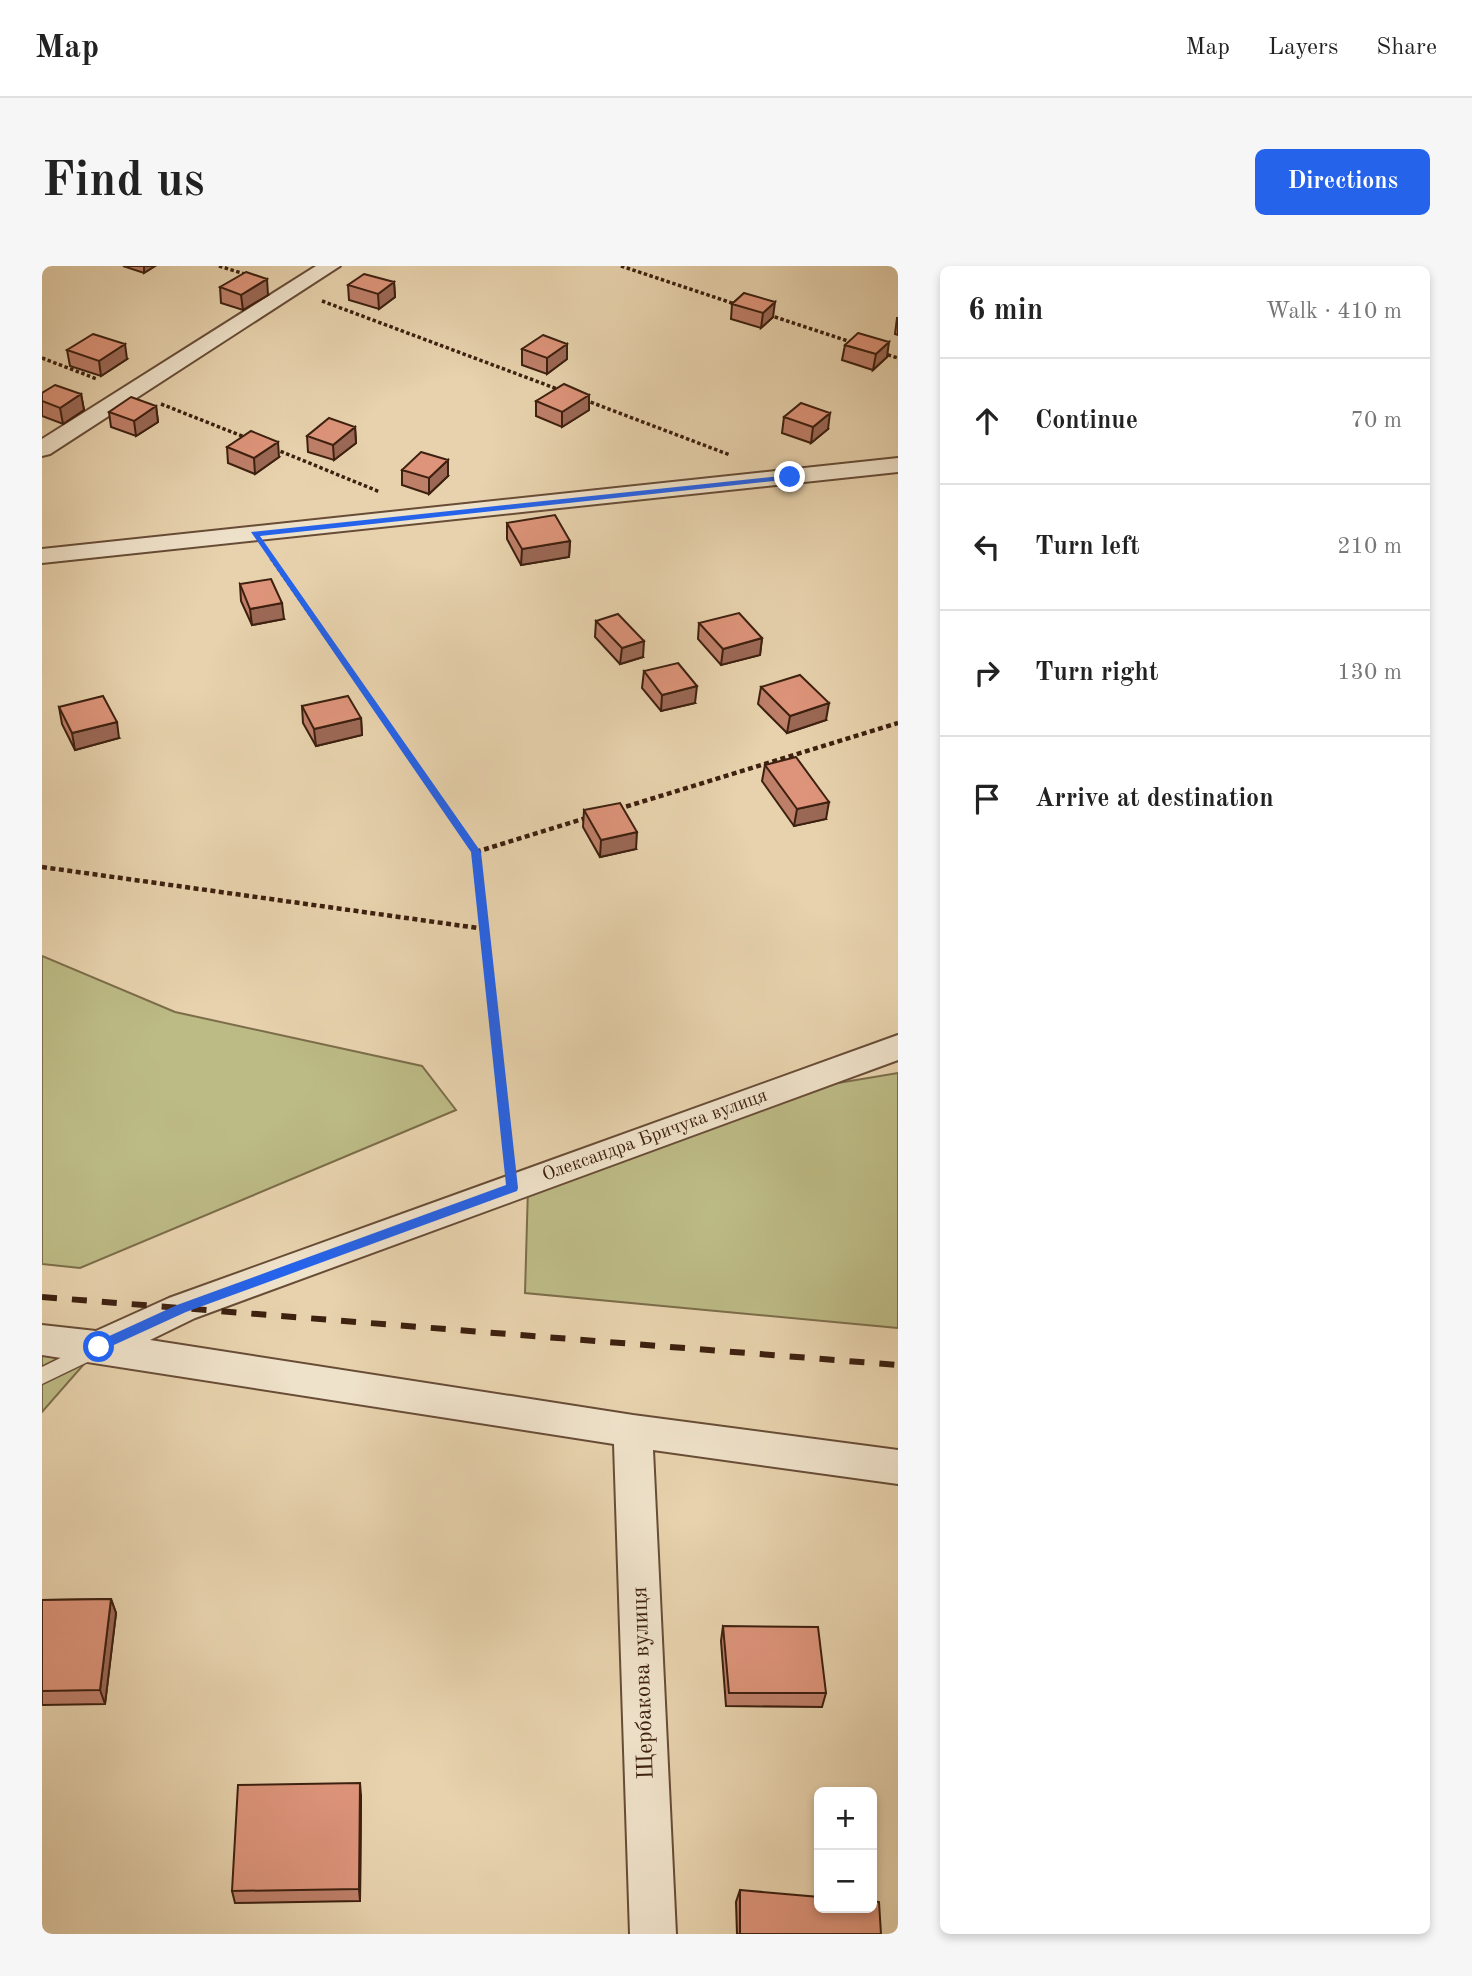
<!DOCTYPE html>
<html lang="en">
<head>
<meta charset="utf-8">
<style>
  body { margin:0; font-family:"Old Standard TT",serif; background:#f6f6f6; color:#222 }
  .controls { position:absolute; right:21px; bottom:21px; display:grid; overflow:hidden; border-radius:10px; box-shadow:0 4px 10px #0003 }
  .controls button { width:63px; height:63px; display:grid; place-items:center; padding:0; border:0; border-bottom:2px solid #e0e0e0; background:#fff; color:#222; font:35px sans-serif }
  .stop { position:absolute; width:21px; height:21px; margin:-16px; border:5px solid #2563eb; border-radius:50%; background:#fff }
  .stop.end { background:#2563eb; border-color:#fff; box-shadow:0 2px 7px #0008 }
  .list { margin:0; padding:0; list-style:none }
  h2 { display:flex; justify-content:space-between; align-items:center; height:91px; margin:0; padding:0 28px; font-size:30px }
  h2 small { font-size:23px; font-weight:400; color:#767676 }
  .list li { display:grid; grid-template-columns:46px 1fr auto; gap:21px; align-items:center; box-sizing:border-box; height:126px; padding:0 28px; border-top:2px solid #e0e0e0 }
  .list b { display:block; font-size:26px; white-space:nowrap }
  .list em { font-size:23px; font-style:normal; color:#767676 }
  .icon { flex:none; width:38px; height:38px; fill:none; stroke:currentColor; stroke-width:2; stroke-linecap:round; stroke-linejoin:round }
  .map { position:relative; flex:none; width:856px; height:1668px; overflow:hidden; border-radius:10px }
  header { display:flex; align-items:center; gap:42px; box-sizing:border-box; height:98px; padding:0 35px; background:#fff; border-bottom:2px solid #e0e0e0 }
  header strong { font-size:33px }
  nav { display:flex; gap:38px; margin-inline-start:auto; font-size:24px }
  .intro { display:flex; align-items:center; justify-content:space-between; box-sizing:border-box; height:168px; padding:0 42px }
  h1 { margin:0; font-size:49px }
  .button { padding:18px 32px; border-radius:10px; background:#2563eb; color:#fff; font-size:24px; font-weight:700 }
  main { display:flex; gap:42px; padding:0 42px }
  aside { flex:1; background:#fff; border-radius:10px; box-shadow:0 4px 10px #0003 }
  .map>svg:first-child { display:block }
</style>
</head>
<body>
<header>
<strong>Map</strong>
<nav><a>Map</a><a>Layers</a><a>Share</a></nav>
</header>
<div class="intro"><h1>Find us</h1><a class="button">Directions</a></div>
<main>
<div class="map">
<svg width="856" height="1668" viewBox="0 0 856 1668">
  <rect width="100%" height="100%" fill="#e7d2ad"/>
  <filter id="stains"><feTurbulence type="fractalNoise" baseFrequency=".00286" numOctaves="4"/><feColorMatrix values="0 0 0 0 .2 0 0 0 0 .09 0 0 0 0 .02 0 0 0 .5 -.17"/></filter>
  <radialGradient id="worn" r=".72"><stop offset=".6" stop-color="#630" stop-opacity="0"/><stop offset="1" stop-color="#630" stop-opacity=".3"/></radialGradient>
  <path fill="#bcba85" stroke="#7c6d4a" stroke-width="2" d="M0,690L133,746L380,800L414,844L38,1002L0,998Z
    M856,807V1062L483,1027L486,921L748,825Z
    M0,1074L57,1081L0,1146Z"/>
  <g fill="none" stroke-linecap="round" stroke-linejoin="round">
    <g stroke="#684c36" stroke-width="3">
      <path id="service" d="M53,1075L60,1077L63,1083L60,1089L0,1118V1101Z"/>
    </g>
    <g stroke="#684c36" stroke-width="4">
      <path id="minor" d="M274,0H298L8,188L0,190V173Z
        M856,192V206L0,297V283Z
        M856,769V794L153,1052L108,1074L591,1149L856,1184V1218L611,1184L634,1668H588L572,1178L0,1089V1059L54,1065L127,1032Z"/>
    </g>
    <path stroke="#3d200f" stroke-width="3.5" stroke-dasharray="3.5 2.5" stroke-linecap="butt" d="M177,0L206,9
      M579,0L696,39
      M280,35L518,124
      M727,49L809,76
      M840,87L856,92
      M0,92L55,113
      M543,134L688,189
      M119,138L205,172
      M233,183L338,226
      M229,292L315,416"/>
    <path stroke="#3d200f" stroke-width="4.5" stroke-dasharray="5 3.5" stroke-linecap="butt" d="M314,414L434,586L467,889
      M576,543L856,457
      M434,586L547,551
      M0,601L443,663"/>
    <use href="#service" fill="#efe2ca" fill-rule="evenodd"/>
    <use href="#minor" fill="#efe2ca" fill-rule="evenodd"/>
    <path stroke="#3d200f" stroke-width="6" stroke-dasharray="15 15" stroke-linecap="butt" d="M0,1031L856,1099"/>
  </g>
  <path fill="#be7f69" stroke="#3d200f" stroke-width="2" d="M81,0H113L102,7Z
    M352,16L353,31L337,43L307,34L306,19Z
    M178,21L226,29L201,44L179,37Z
    M702,27L731,51L719,62L689,53L690,38Z
    M855,52H856V69L853,68Z
    M525,78V93L505,108L480,99V83Z
    M803,79L845,91L831,104L800,94Z
    M25,84L85,93L59,110L28,100Z
    M0,127L39,128L42,144L21,158L0,150Z
    M547,129V144L520,161L494,150V135Z
    M114,140L116,156L94,170L69,161L67,146Z
    M742,151L786,163L769,177L740,167Z
    M313,161L314,177L292,194L266,186L265,170Z
    M185,181L237,191L213,208L186,197Z
    M360,204L406,210L387,228L360,219Z
    M465,257L528,275L527,291L479,299L465,273Z
    M198,318L242,353L210,359L199,335Z
    M554,355L601,391L578,398L553,371Z
    M657,357L720,372L718,389L679,399L656,373Z
    M602,405L653,437L619,445L600,422Z
    M719,421L784,454L745,467L716,438Z
    M260,440L319,452L320,469L274,480L261,457Z
    M17,441L77,472L33,484L20,458Z
    M723,499L784,553L752,560L720,515Z
    M542,544L594,583L558,591L541,561Z
    M69,1333L74,1347L63,1438L0,1439V1334Z
    M681,1360L784,1427L780,1441L684,1440L679,1375Z
    M319,1530L318,1635L193,1637L190,1625Z
    M698,1624L839,1668H695L694,1636Z"/>
  <path fill="#9b6855" stroke="#3d200f" stroke-width="2" d="M102,0H113L102,7Z
    M225,13L226,29L201,44L199,29Z
    M352,16L353,31L337,43L336,28Z
    M733,36L731,51L719,62L721,47Z
    M847,76L845,91L831,104L834,88Z
    M83,78L85,93L59,110L57,95Z
    M525,78V93L505,108V92Z
    M39,128L42,144L21,158L18,142Z
    M547,129V144L520,161V146Z
    M114,140L116,156L94,170L92,155Z
    M788,147L786,163L769,177L771,161Z
    M313,161L314,177L292,194L291,179Z
    M236,176L237,191L213,208L212,192Z
    M406,194V210L387,228V212Z
    M528,275L527,291L479,299L480,283Z
    M240,337L242,353L210,359L208,343Z
    M720,372L718,389L679,399L681,383Z
    M602,375L601,391L578,398L580,382Z
    M655,420L653,437L619,445L620,429Z
    M787,437L784,454L745,467L748,450Z
    M319,452L320,469L274,480L272,463Z
    M75,456L77,472L33,484L30,467Z
    M787,536L784,553L752,560L755,543Z
    M595,566L594,583L558,591L559,574Z
    M69,1333L74,1347L63,1438L58,1424Z
    M318,1517L319,1530L318,1635L317,1623Z"/>
  <path fill="#dd947a" stroke="#3d200f" stroke-width="2" d="M204,6L225,13L199,29L178,21Z
    M322,8L352,16L336,28L306,19Z
    M702,27L733,36L721,47L690,38Z
    M816,67L847,76L834,88L803,79Z
    M51,68L83,78L57,95L25,84Z
    M501,69L525,78L505,92L480,83Z
    M522,118L547,129L520,146L494,135Z
    M13,119L39,128L18,142L0,135V127Z
    M89,131L114,140L92,155L67,146Z
    M759,137L788,147L771,161L742,151Z
    M287,152L313,161L291,179L265,170Z
    M209,165L236,176L212,192L185,181Z
    M379,186L406,194L387,212L360,204Z
    M513,249L528,275L480,283L465,257Z
    M229,313L240,337L208,343L198,318Z
    M697,347L720,372L681,383L657,357Z
    M576,348L602,375L580,382L554,355Z
    M636,397L655,420L620,429L602,405Z
    M758,409L787,437L748,450L719,421Z
    M61,430L75,456L30,467L17,441Z
    M306,430L319,452L272,463L260,440Z
    M754,491L787,536L755,543L723,499Z
    M578,537L595,566L559,574L542,544Z
    M69,1333L58,1424L0,1425V1334Z
    M681,1360L776,1361L784,1427H687Z
    M318,1517L317,1623L190,1625L196,1519Z
    M698,1624L777,1631V1642H830V1635L837,1636L839,1668H698Z"/>
  <path fill="#2563eb" d="M748,209L751,213L218,270L439,586L476,922L475,925L144,1046L61,1084H52V1077L135,1039L464,919L429,586L209,266Z"/>
  <g text-anchor="middle" dominant-baseline="central" stroke-width="5" stroke-linejoin="round" paint-order="stroke">
    <g font-size="19" fill="#3d200f" stroke="#efe2ca">
      <text transform="translate(613 870) rotate(-20)">Олександра Бричука вулиця</text>
    </g>
    <g font-size="23" fill="#3d200f" stroke="#efe2ca">
      <text transform="translate(601 1417) rotate(-92)">Щербакова вулиця</text>
    </g>
  </g>
  <rect width="100%" height="100%" filter="url(#stains)"/>
  <rect width="100%" height="100%" fill="url(#worn)"/>
</svg>
<div class="controls">
<button>+</button>
<button>−</button>
</div>
<div class="stop" style="left:57px;top:1081px"></div>
<div class="stop end" style="left:748px;top:211px"></div>
</div>
<aside>
<h2>6 min<small>Walk · 410 m</small></h2>
<ul class="list">
<li><svg class="icon" aria-label="ahead" viewBox="0 0 24 24"><path d="M12 20V5M6 11l6-6 6 6"/></svg><div><b>Continue</b></div><em>70 m</em></li>
<li><svg class="icon" aria-label="left" viewBox="0 0 24 24"><path d="M17 20v-9H6M10 6l-5 5 5 5"/></svg><div><b>Turn left</b></div><em>210 m</em></li>
<li><svg class="icon" aria-label="right" viewBox="0 0 24 24"><path d="M7 20v-9h11M14 6l5 5-5 5"/></svg><div><b>Turn right</b></div><em>130 m</em></li>
<li><svg class="icon" aria-label="arrive" viewBox="0 0 24 24"><path d="M6 21V4h12l-3 4 3 4H6"/></svg><div><b>Arrive at destination</b></div></li>
</ul>
</aside>
</main>
</body>
</html>
